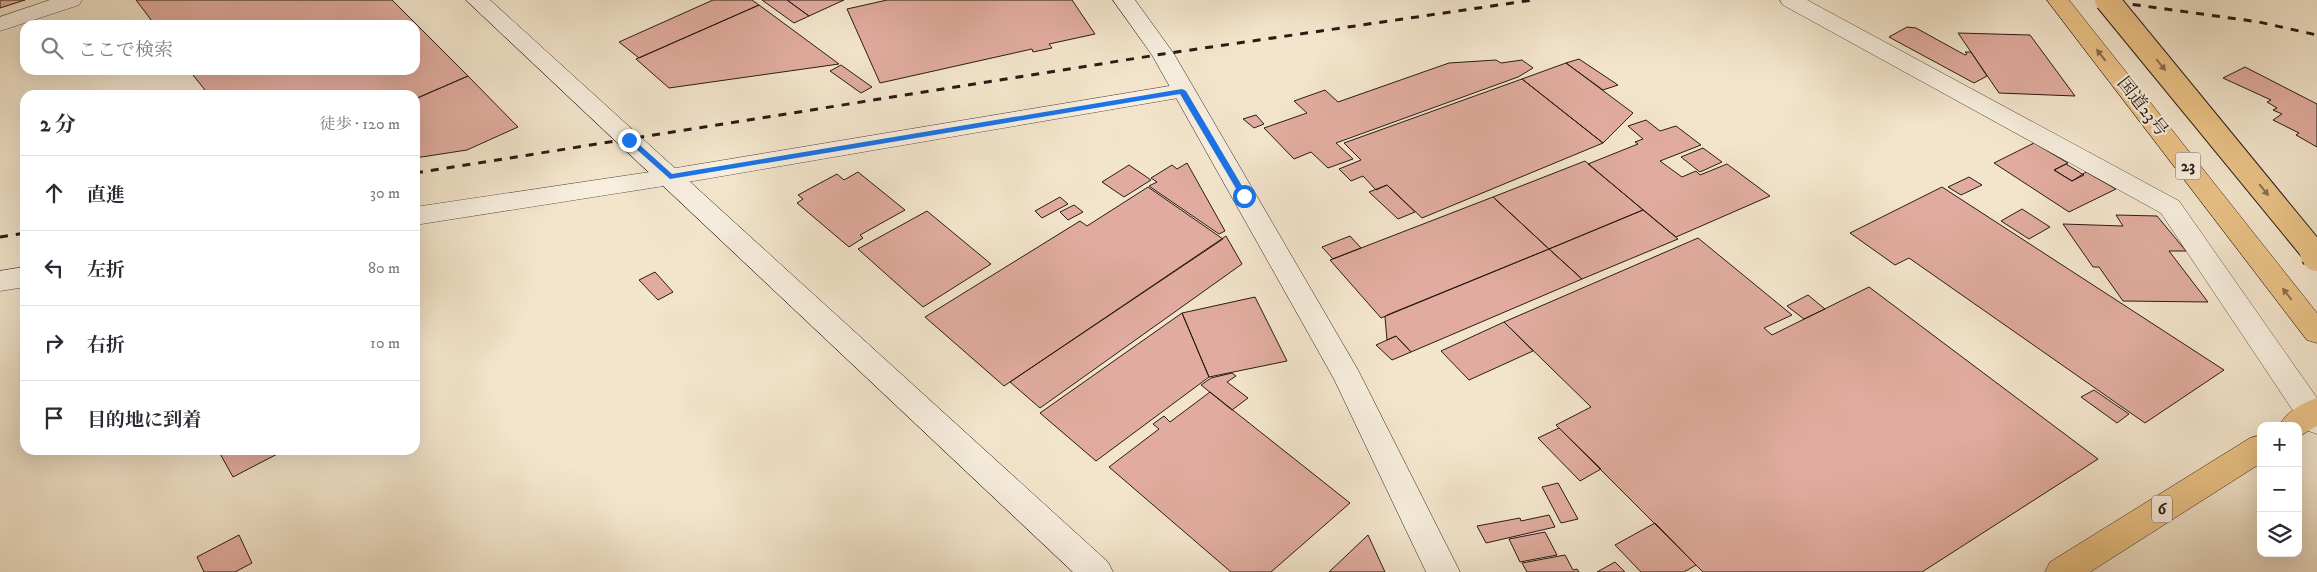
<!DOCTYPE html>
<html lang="ja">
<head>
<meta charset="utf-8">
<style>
  body { margin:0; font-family:"IM FELL DW Pica","Noto Serif JP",serif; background:#f7f7f7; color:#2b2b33 }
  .controls { position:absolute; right:15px; bottom:15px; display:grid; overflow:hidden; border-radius:10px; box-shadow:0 5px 20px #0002 }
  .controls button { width:45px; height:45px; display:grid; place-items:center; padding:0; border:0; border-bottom:1px solid #e1e1e2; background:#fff; color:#2b2b33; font:25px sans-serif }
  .stop { position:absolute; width:15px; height:15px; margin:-11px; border:4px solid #1a73e8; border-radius:50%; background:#fff }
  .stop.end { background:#1a73e8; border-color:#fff; box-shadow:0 1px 5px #0008 }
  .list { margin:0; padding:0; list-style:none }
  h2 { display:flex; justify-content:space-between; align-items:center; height:65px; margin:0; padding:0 20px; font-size:21px }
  h2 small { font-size:16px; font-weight:400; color:#7c7c81 }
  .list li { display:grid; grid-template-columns:32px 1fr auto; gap:15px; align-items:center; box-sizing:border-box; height:75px; padding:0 20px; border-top:1px solid #e1e1e2 }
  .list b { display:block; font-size:19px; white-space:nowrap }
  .list em { font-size:16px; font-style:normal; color:#7c7c81 }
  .icon { flex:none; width:28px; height:28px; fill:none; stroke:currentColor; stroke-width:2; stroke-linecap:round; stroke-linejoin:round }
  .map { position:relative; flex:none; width:2317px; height:572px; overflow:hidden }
  .search { position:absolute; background:#fff; box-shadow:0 5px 20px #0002; left:20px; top:20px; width:400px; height:55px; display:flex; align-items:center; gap:12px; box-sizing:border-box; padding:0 18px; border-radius:15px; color:#7c7c81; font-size:19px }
  .panel { position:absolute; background:#fff; box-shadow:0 5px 20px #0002; left:20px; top:90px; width:400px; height:365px; border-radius:15px }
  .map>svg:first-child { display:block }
</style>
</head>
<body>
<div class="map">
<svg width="2317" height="572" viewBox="0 0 2317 572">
  <rect width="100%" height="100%" fill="#f3e5cc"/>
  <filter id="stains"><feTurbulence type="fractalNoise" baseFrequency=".004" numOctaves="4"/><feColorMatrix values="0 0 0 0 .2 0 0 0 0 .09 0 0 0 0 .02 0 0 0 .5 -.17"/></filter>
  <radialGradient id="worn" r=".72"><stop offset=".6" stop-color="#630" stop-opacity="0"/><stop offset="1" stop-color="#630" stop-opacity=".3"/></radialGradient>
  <path fill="#e1ac9f" stroke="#281b16" d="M0,0H25L0,8Z
    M136,0H392L468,76L415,99V95H209L189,70H415V25H155Z
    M713,0H752L759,5L639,58L619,42Z
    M762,0H787L809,16L794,23Z
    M787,0H844L809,16Z
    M887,0H1072L1095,34L1049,44L1052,48L1033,52L1032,49L880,83L847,9Z
    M759,5L839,64L669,88L636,59Z
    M1907,27L1916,28L1965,55L1967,54L1965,52H1971L1987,76L1974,83L1889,37Z
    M1958,33L2030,35L2075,96L1999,93Z
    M1579,59L1618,85L1603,90L1566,63Z
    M1496,60L1501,63L1522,60L1533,68L1518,77L1336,143L1353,159L1328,168L1311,152L1294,159L1264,128L1307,113L1294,101L1325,90L1338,102L1449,63Z
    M1566,63L1633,113L1603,143L1522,79Z
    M841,65L872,87L861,93L830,71Z
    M2245,67L2317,104V147L2296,135L2299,133L2273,120L2282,114L2273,110L2277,108L2267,102L2271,100L2223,78Z
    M468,76L518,127L467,150L415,158V99Z
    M1522,79L1603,143L1422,218L1387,185L1376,190L1363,176L1351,181L1339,169L1361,160L1344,143Z
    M1256,115L1264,124L1254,128L1243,119Z
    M1646,120L1660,131L1676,126L1701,145L1660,161L1682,177L1696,171L1700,175L1727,164L1770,196L1676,237L1588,164L1638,144L1635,142L1643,139L1628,126Z
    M2034,143L2068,163L2054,170L2072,181L2086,172L2116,189L2069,212L1994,163Z
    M1703,148L1722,162L1700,172L1681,157Z
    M1585,161L1643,210L1549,249L1493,197Z
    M1187,163L1225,231L1219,234L1149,186L1157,182L1151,178L1172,165L1177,169Z
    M2066,164L2084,175L2072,181L2054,170Z
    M1129,165L1151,180L1124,197L1102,182Z
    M858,172L905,210L860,235L863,238L849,247L797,203L803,199L798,195L837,174L844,180Z
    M1969,177L1982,185L1961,195L1948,187Z
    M1387,185L1415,212L1398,219L1369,192Z
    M1148,187L1223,239L1004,386L925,317L1080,221L1087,226Z
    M1942,187L2224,370L2145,423L1909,258L1895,265L1850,233Z
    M1060,197L1068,204L1042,218L1035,211Z
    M1493,197L1549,249L1381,318L1330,260Z
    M1074,205L1083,212L1068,220L1060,212Z
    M2022,209L2050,227L2029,239L2001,221Z
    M1643,210L1678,239L1582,279L1549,249Z
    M927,211L991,264L923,307L858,249Z
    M2116,215L2157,216L2186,251H2169L2208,302L2123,301L2099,267H2093L2063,224L2123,226Z
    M1226,236L1242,264L1040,408L1010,382Z
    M1350,236L1361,248L1333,259L1322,247Z
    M1698,238L1792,315L1764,328L1772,335L1869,287L2098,459L1922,572H1703L1556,425L1591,407L1504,322Z
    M1549,249L1582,279L1411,352L1396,336L1387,340L1385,317L1387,315Z
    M655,272L673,292L658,300L639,280Z
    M1808,295L1825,309L1804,319L1787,306Z
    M1255,297L1287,361L1209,377L1182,313Z
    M1182,313L1209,377L1096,461L1040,413Z
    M1504,322L1533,351L1469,380L1441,351Z
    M1396,336L1411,352L1392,360L1376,345Z
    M1232,373L1236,376L1227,382L1248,398L1232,410L1201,385L1211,378Z
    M2094,390L2129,414L2117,423L2081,397Z
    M1210,392L1350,503L1271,572H1231L1109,467L1159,429L1153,424L1164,416L1170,422Z
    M1559,428L1601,469L1580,481L1538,438Z
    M218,450H285L233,477Z
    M1558,483L1578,519L1561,523L1542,487Z
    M1549,515L1555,527L1486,543L1477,526L1520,518L1521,521Z
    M1655,523L1696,565L1684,572H1641L1615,545Z
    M1545,532L1557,555L1520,562L1509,539Z
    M239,535L252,563L235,572H204L197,557Z
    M1368,535L1385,572H1329Z
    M1565,555L1573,570L1577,569L1579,572H1527L1522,563Z
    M1615,562L1625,572H1597Z"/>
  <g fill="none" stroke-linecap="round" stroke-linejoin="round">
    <g stroke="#5b4e44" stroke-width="1">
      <path id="street" d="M50,0H82L79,5L0,31V17Z
        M1780,0H1807L2179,201L2317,398V434L2306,430L2161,213L1783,5Z
        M1182,84L1190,86L1194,91L1190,96L670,185L415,225V207L670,169Z
        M25,267V287L0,291V271Z"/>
    </g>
    <g stroke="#281b16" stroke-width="1">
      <path id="secondary" d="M466,0H490L1108,562L1113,572H1073Z
        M1113,0H1135L1174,54L1358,370L1460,572H1426L1334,379L1152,55Z"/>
    </g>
    <g stroke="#281b16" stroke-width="1">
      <path id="primary" d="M2317,398V426L2298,437V426H2279C2286,412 2302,403 2317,398Z
        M2261,435V463L2090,572H2045L2050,562L2250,438Z"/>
    </g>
    <g stroke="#281b16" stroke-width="1">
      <path id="highway" d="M2047,0H2069L2317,313V343L2307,340Z"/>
    </g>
    <use href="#street" fill="#f7eede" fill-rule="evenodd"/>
    <use href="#secondary" fill="#f7eede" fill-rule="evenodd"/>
    <use href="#primary" fill="#eac286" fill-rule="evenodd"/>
    <use href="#highway" fill="#eac286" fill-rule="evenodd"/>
    <path stroke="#281b16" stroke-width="3" stroke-dasharray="8 8" stroke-linecap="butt" d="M2101,0L2259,22L2317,35
      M415,173L1163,54L1533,0
      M0,237L25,233"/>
    <g stroke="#281b16" stroke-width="26" stroke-linecap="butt">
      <path id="highway-bridge-far1" d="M2107,0L2316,255"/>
    </g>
    <g stroke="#281b16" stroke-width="32" stroke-linecap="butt">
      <path id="highway-bridge" d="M2315,253L2317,256"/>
    </g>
    <use href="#highway-bridge-far1" stroke="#eac286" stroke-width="24"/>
    <use href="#highway-bridge" stroke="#eac286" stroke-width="30"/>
  </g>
  <defs><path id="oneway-solid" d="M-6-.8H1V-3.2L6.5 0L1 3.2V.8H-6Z" transform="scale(1.25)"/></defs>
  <g fill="#896e4e">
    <use href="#oneway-solid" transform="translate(2101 55) rotate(-128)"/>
    <use href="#oneway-solid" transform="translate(2161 65) rotate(51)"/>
    <use href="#oneway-solid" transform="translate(2264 190) rotate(51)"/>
    <use href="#oneway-solid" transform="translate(2287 294) rotate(-128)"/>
  </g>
  <path fill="#1a73e8" d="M1182,89L1186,91L1248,196L1246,197H1241L1180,94L670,179L626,140L632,138L672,174Z"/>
  <g text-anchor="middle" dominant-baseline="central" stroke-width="4.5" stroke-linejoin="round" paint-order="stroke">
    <g fill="#f7eede" stroke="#665a52" stroke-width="1">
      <rect x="2175.5" y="152.5" width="25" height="27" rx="4"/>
      <rect x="2152" y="495.5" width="20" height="27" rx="4"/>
    </g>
    <g font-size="16" font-weight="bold" fill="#281b16">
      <text x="2188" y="166">23</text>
      <text x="2162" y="509">6</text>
    </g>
    <g font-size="18" fill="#281b16" stroke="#f7eede">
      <text transform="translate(2142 107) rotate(52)">国道23号</text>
    </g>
  </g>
  <rect width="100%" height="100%" filter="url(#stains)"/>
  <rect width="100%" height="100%" fill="url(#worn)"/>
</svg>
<div class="controls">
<button>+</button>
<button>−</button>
<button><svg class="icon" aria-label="layers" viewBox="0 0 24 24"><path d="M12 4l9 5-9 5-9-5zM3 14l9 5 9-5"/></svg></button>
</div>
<div class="stop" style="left:1244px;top:196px"></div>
<div class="stop end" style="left:629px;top:140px"></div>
<div class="search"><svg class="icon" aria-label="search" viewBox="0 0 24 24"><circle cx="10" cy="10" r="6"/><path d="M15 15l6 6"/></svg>ここで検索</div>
<section class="panel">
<h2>2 分<small>徒歩 · 120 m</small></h2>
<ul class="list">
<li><svg class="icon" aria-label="ahead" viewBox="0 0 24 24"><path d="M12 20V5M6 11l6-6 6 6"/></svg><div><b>直進</b></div><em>30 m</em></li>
<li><svg class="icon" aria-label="left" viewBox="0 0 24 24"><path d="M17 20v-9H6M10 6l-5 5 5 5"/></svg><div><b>左折</b></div><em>80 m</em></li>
<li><svg class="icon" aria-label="right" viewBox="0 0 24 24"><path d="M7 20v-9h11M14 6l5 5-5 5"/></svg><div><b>右折</b></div><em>10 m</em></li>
<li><svg class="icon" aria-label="arrive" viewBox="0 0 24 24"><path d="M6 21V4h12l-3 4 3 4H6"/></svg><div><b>目的地に到着</b></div></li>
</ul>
</section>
</div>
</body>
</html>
